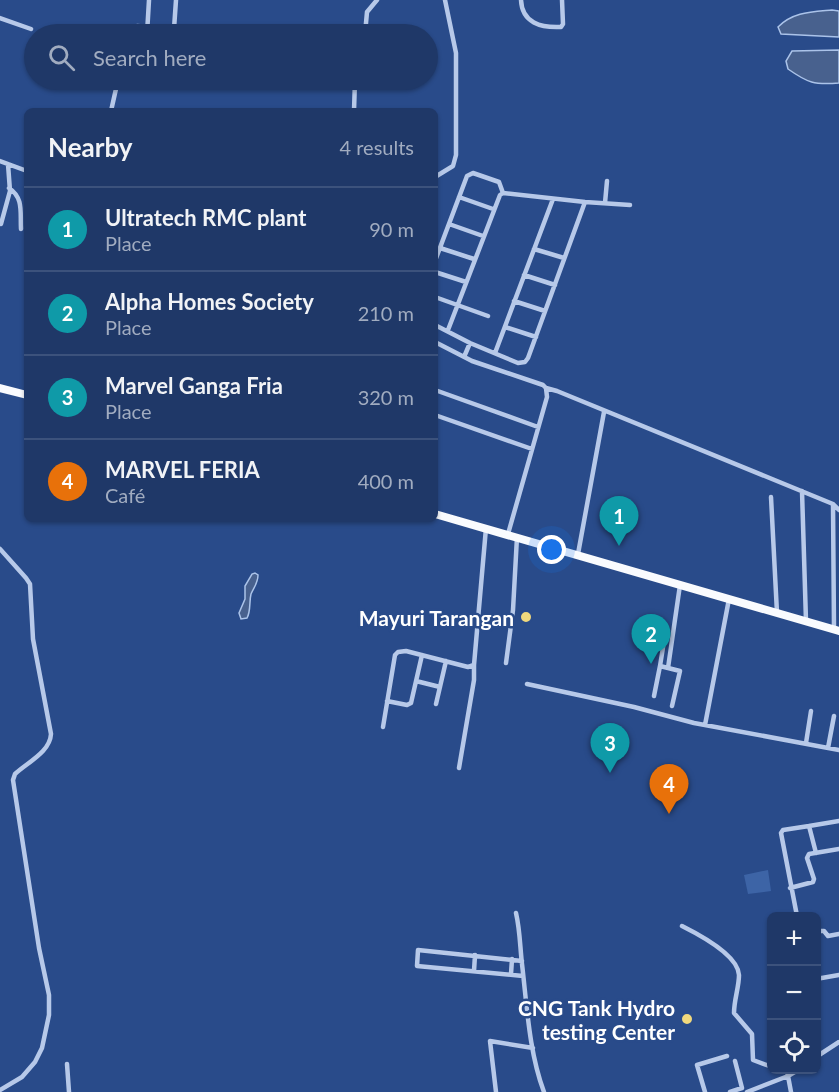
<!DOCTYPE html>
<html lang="en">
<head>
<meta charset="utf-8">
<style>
  body { margin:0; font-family:Lato,sans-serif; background:#273f6e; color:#f1f3f6 }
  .controls { position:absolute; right:18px; bottom:18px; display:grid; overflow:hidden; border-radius:9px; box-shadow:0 2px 4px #0004 }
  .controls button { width:54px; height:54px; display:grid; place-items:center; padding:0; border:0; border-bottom:2px solid #3c527c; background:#1f3868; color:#f1f3f6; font:30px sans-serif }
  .you { position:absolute; left:552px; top:550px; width:21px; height:21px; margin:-15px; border:4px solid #fff; border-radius:50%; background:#1a73e8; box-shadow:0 0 0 9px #1a73e833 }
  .badge { display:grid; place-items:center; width:39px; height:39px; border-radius:50%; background:#f1d97d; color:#fff; font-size:20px; font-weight:700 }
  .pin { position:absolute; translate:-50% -50px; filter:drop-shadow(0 2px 3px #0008) }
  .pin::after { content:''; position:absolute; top:32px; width:21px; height:18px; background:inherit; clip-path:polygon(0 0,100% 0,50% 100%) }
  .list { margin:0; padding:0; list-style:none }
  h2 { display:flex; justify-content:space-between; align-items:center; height:78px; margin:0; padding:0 24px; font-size:26px }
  h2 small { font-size:20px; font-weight:400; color:#a1acc0 }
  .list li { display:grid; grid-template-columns:39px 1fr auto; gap:18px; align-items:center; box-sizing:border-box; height:84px; padding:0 24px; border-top:2px solid #3c527c }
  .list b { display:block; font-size:22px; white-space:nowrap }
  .list p { margin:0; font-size:20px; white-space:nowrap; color:#a1acc0 }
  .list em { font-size:20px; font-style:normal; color:#a1acc0 }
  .icon { flex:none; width:33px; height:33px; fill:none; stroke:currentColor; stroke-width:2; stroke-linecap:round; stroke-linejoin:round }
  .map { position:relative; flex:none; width:839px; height:1092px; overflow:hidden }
  .search { position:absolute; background:#1f3868; box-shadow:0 2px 4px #0004; left:24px; top:24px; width:414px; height:66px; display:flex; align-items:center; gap:15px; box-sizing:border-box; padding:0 21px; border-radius:33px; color:#a1acc0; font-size:22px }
  .panel { position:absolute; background:#1f3868; box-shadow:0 2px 4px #0004; left:24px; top:108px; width:414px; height:414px; border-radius:9px }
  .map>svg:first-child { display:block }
</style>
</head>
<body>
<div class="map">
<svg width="839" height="1092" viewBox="0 0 839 1092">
  <rect width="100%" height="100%" fill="#294b8a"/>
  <path fill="#3d64a6" d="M768,870L771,891L748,894L744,875Z"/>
  <path fill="#48618e" stroke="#abc3e9" stroke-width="1.5" d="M832,10L839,11V37L781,34L778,27C793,12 811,12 832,10Z
    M839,50V83C814,85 808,83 788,69L786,61L792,51Z
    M255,573L258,575C258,583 254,587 251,594C249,602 251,611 247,618L241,619L239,613L245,599V586L252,574Z"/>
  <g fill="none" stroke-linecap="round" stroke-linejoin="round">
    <path stroke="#b7c9e9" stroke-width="4.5" d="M521,0C522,23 541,28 561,27L563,24L562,0
      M0,18L31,29
      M174,29L191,31
      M132,34L134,28L137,26L174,29L176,0
      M147,34L149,0
      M365,34L367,12L377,0
      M111,111L118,80
      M354,111L355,80
      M0,161L27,171
      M435,177L453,166L456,155V53L445,0
      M9,188C24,198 20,213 21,229
      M459,197L493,209
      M605,203L607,181
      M1,224L10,191L8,164
      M449,224L483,236
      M440,248L474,259
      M534,249L564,258
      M435,261L467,176L473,173L499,182L503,193
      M435,272L466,282
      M524,275L555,285
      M435,297L488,316
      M514,301L545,311
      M435,325L470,343L518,363L525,362L528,358L585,202
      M505,327L536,337
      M448,330L500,195L503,193L585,202L630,205
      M435,342L472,361L543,385L546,388L547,397L508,534
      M495,353L553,199
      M464,357L470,343
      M546,388L557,391L833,504L839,510
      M435,390L538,427
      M435,415L532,449
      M802,491L806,621
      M771,497L777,613
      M833,504L834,629
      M0,549L26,578L30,584L33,639L51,734C50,752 28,762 15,774L13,780L39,948L49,995V1015L42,1048L35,1062L22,1077L0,1090
      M578,554L604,412
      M506,663L513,610L517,537
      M660,666L665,635
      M668,668L680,671L672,706
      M416,681L440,687
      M527,684L634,707L694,723L839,750
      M654,696L660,666L668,668L680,585
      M387,701L407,705L411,703L422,655
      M436,704L446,661
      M705,725L729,599
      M383,727L395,655L398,652L406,651L468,667L474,665L486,528
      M806,743L811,711
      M828,748L834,716
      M459,768L474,680V665
      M809,826L839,821
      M790,888L813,882L814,879L807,858L809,854L839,849
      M516,913C520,930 520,947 522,964C527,1006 529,1052 544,1092
      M797,916L781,833L783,830L809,826L816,853
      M682,926C698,934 738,955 739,975C739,987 734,1000 734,1013L752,1034L753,1060L772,1067
      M816,931H824L828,936L839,934
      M522,961L418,950L417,966L523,976
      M474,971L475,955
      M511,974L512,959
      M816,979L839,975
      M816,1057L839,1042
      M67,1064L69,1092
      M779,1070L787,1072L788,1076L798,1070
      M496,1092L490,1041L533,1048
      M705,1092L697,1065L727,1056
      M730,1092L742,1088L735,1061
      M747,1092L788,1076L791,1092"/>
    <path stroke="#f9fbfe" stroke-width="8" d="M0,388L27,395
      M435,514L839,631"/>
  </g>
  <g fill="#f1d97d" stroke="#294b8a" stroke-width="2">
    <circle cx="526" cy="617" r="6"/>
    <circle cx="687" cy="1019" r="6"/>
  </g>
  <g text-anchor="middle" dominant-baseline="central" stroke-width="5" stroke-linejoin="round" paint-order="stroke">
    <g font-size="21" font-weight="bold" fill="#fff" stroke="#294b8a" text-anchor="end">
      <text x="514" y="617">Mayuri Tarangan</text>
      <text x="675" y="1007">CNG Tank Hydro<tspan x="675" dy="24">testing Center</tspan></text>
    </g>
  </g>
</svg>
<div class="controls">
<button>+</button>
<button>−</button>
<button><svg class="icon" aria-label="locate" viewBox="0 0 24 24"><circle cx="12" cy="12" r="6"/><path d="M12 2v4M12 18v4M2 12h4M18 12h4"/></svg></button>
</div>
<div class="you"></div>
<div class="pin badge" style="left:619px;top:546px;background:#0f9aa8">1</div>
<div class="pin badge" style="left:651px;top:664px;background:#0f9aa8">2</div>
<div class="pin badge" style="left:610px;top:773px;background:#0f9aa8">3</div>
<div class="pin badge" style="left:669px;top:814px;background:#e8710a">4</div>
<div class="search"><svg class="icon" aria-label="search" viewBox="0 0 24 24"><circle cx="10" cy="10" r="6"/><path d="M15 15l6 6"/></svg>Search here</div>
<section class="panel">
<h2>Nearby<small>4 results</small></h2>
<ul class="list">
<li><span class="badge" style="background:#0f9aa8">1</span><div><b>Ultratech RMC plant</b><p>Place</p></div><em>90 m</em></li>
<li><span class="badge" style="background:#0f9aa8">2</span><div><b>Alpha Homes Society</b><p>Place</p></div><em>210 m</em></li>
<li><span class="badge" style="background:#0f9aa8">3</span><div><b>Marvel Ganga Fria</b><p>Place</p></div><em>320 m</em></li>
<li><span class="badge" style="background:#e8710a">4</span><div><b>MARVEL FERIA</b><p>Café</p></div><em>400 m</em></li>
</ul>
</section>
</div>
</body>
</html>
